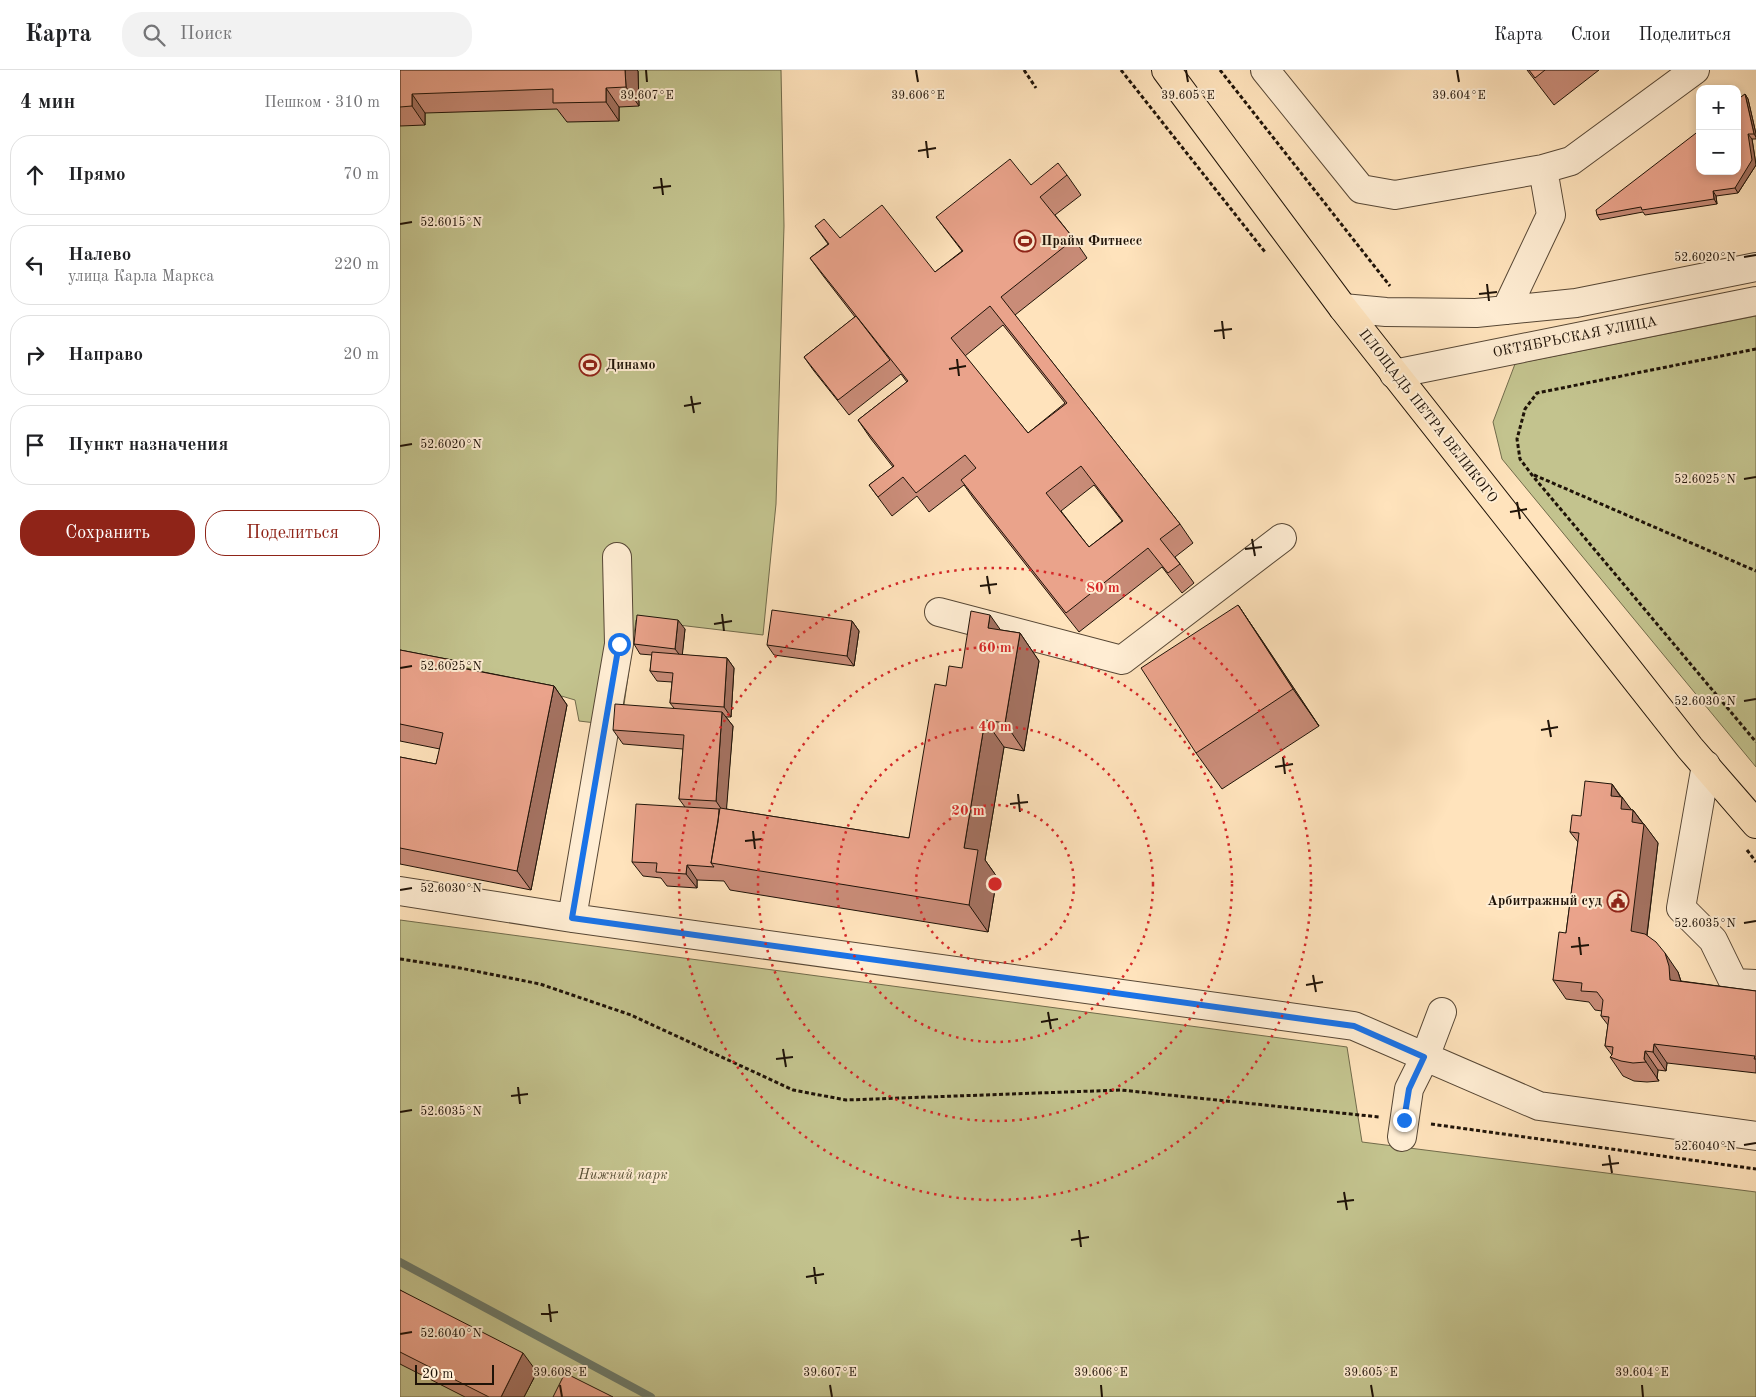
<!DOCTYPE html>
<html lang="ru">
<head>
<meta charset="utf-8">
<style>
  body { margin:0; font-family:"Old Standard TT",serif; background:#f2f2f2; color:#202124 }
  .controls { position:absolute; right:15px; top:15px; display:grid; overflow:hidden; border-radius:10px; box-shadow:0 2px 8px #0003 }
  .controls button { width:45px; height:45px; display:grid; place-items:center; padding:0; border:0; border-bottom:1px solid #e0e0e0; background:#fff; color:#202124; font:25px sans-serif }
  .scale { position:absolute; left:15px; bottom:12px; width:79px; box-sizing:border-box; padding-left:5px; border:2px solid #1f1308; border-top:0; font-size:14px; line-height:18px; white-space:nowrap; color:#1f1308; -webkit-text-stroke:4px #ffedd3; paint-order:stroke }
  .stop { position:absolute; width:15px; height:15px; margin:-11px; border:4px solid #1a73e8; border-radius:50%; background:#fff }
  .stop.end { background:#1a73e8; border-color:#fff; box-shadow:0 1px 5px #0008 }
  .list { margin:0; padding:0; list-style:none }
  h2 { display:flex; justify-content:space-between; align-items:center; height:65px; margin:0; padding:0 20px; font-size:21px }
  h2 small { font-size:16px; font-weight:400; color:#757577 }
  .list li { display:grid; grid-template-columns:32px 1fr auto; gap:15px; align-items:center; box-sizing:border-box; height:80px; margin:0 10px 10px; padding:0 10px; border:1px solid #e0e0e0; border-radius:20px }
  .list b { display:block; font-size:19px; white-space:nowrap }
  .list p { margin:0; font-size:16px; white-space:nowrap; color:#757577 }
  .list em { font-size:16px; font-style:normal; color:#757577 }
  .actions { display:flex; gap:10px; padding:15px 20px }
  .actions a { flex:1; padding:11px 0; border:1px solid #8f2418; border-radius:20px; text-align:center; font-size:18px; color:#8f2418 }
  .actions .main { background:#8f2418; color:#fff }
  .icon { flex:none; width:28px; height:28px; fill:none; stroke:currentColor; stroke-width:2; stroke-linecap:round; stroke-linejoin:round }
  .map { position:relative; flex:none; width:1356px; height:1327px; overflow:hidden }
  header { display:flex; align-items:center; gap:30px; box-sizing:border-box; height:70px; padding:0 25px; background:#fff; border-bottom:1px solid #e0e0e0 }
  header strong { font-size:24px }
  nav { display:flex; gap:28px; margin-inline-start:auto; font-size:18px }
  .search { width:350px; height:45px; background:#f2f2f2; display:flex; align-items:center; gap:12px; box-sizing:border-box; padding:0 18px; border-radius:20px; color:#757577; font-size:19px }
  main { display:flex }
  aside { flex:1; background:#fff }
  .map>svg:first-child { display:block }
</style>
</head>
<body>
<header>
<strong>Карта</strong>
<div class="search"><svg class="icon" aria-label="search" viewBox="0 0 24 24"><circle cx="10" cy="10" r="6"/><path d="M15 15l6 6"/></svg>Поиск</div>
<nav><a>Карта</a><a>Слои</a><a>Поделиться</a></nav>
</header>
<main>
<aside>
<h2>4 мин<small>Пешком · 310 m</small></h2>
<ul class="list">
<li><svg class="icon" aria-label="ahead" viewBox="0 0 24 24"><path d="M12 20V5M6 11l6-6 6 6"/></svg><div><b>Прямо</b></div><em>70 m</em></li>
<li><svg class="icon" aria-label="left" viewBox="0 0 24 24"><path d="M17 20v-9H6M10 6l-5 5 5 5"/></svg><div><b>Налево</b><p>улица Карла Маркса</p></div><em>220 m</em></li>
<li><svg class="icon" aria-label="right" viewBox="0 0 24 24"><path d="M7 20v-9h11M14 6l5 5-5 5"/></svg><div><b>Направо</b></div><em>20 m</em></li>
<li><svg class="icon" aria-label="arrive" viewBox="0 0 24 24"><path d="M6 21V4h12l-3 4 3 4H6"/></svg><div><b>Пункт назначения</b></div></li>
</ul>
<div class="actions"><a class="main">Сохранить</a><a>Поделиться</a></div>
</aside>
<div class="map">
<svg width="1356" height="1327" viewBox="0 0 1356 1327">
  <rect width="100%" height="100%" fill="#ffe3bc"/>
  <filter id="stains"><feTurbulence type="fractalNoise" baseFrequency=".004" numOctaves="4"/><feColorMatrix values="0 0 0 0 .2 0 0 0 0 .09 0 0 0 0 .02 0 0 0 .5 -.17"/></filter>
  <radialGradient id="worn" r=".72"><stop offset=".6" stop-color="#630" stop-opacity="0"/><stop offset="1" stop-color="#630" stop-opacity=".3"/></radialGradient>
  <path fill="#c3c38e" stroke="#716b4b" d="M0,0H381L384,156L376,434L363,565L236,550L221,656L179,651L175,630L26,586L0,583Z
    M1356,246V697L1102,389L1093,352L1115,294Z
    M0,850L947,977L962,1072L1356,1122V1327H0Z"/>
  <g fill="none" stroke-linecap="round" stroke-linejoin="round">
    <path stroke="#6d7a6a" stroke-width="8" d="M0,1192L251,1327"/>
    <g stroke="#574735" stroke-width="30">
      <path id="minor" d="M865,0L961,119L995,125L1143,99L1171,91L1295,0
        M943,238L986,242L1076,243L1176,233L1356,197
        M1106,240L1151,145L1143,99
        M994,304L1356,231
        M539,542L722,590L882,468
        M1306,695L1281,838L1313,870L1334,913L1356,914
        M0,821L172,848L954,956L1139,1036L1356,1066
        M172,848L219,574L217,487
        M1002,1067L1009,1019L1025,987L1042,942"/>
    </g>
    <g stroke="#1f1308" stroke-width="30">
      <path id="major" d="M766,0L943,238L1290,678L1356,754"/>
    </g>
    <path stroke="#1f1308" stroke-width="3" stroke-dasharray="4 2.5" stroke-linecap="butt" d="M624,0L636,18
      M721,0L865,182
      M820,0L990,216
      M1356,279L1137,323L1125,339L1117,369L1120,389L1132,405L1356,672
      M1134,405L1356,501
      M1347,780L1356,792
      M0,889L60,898L140,914L231,945L393,1020L446,1030L721,1020L979,1047
      M1031,1054L1356,1099"/>
    <use href="#minor" stroke="#ffedd3" stroke-width="28"/>
    <use href="#major" stroke="#ffe3bc" stroke-width="28"/>
  </g>
  <path fill="#c98c78" stroke="#1f1308" fill-rule="evenodd" d="M0,0L238,1L239,36L219,37V51L167,52L157,39L25,43V55L0,56Z
    M1127,0H1199L1154,35Z
    M1345,24L1348,29L1356,64V69H1352L1356,95L1338,123L1316,126L1317,134L1245,145L1243,142L1200,150L1197,145Z
    M667,105L681,125L655,145L674,169L687,188L615,245L780,454L793,473L775,487L794,513L782,523L762,497L679,562L574,429L564,415L529,442L517,426L492,446L469,415L493,397L471,369L458,350L507,312L501,304L449,345L414,301L404,287L455,247L424,207L410,188L428,174L415,156L440,168L535,202L562,181L536,147ZM603,255L665,333L628,363L565,286ZM694,415L722,451L689,477L661,441Z
    M838,535L863,572L919,656L822,719L796,683Z
    M452,551L459,561L454,596L374,585L367,575Z
    M285,559L282,585L327,588L334,598L331,647H326L333,656L326,739L509,768L546,616L562,598L601,560L620,563L639,591L624,681L604,677L585,790L597,807L588,862L330,820L324,811L297,810V818L267,816L261,808L243,806L232,792L285,737L279,729L283,679L223,674L213,660L274,638L270,633L272,612L257,611L250,601L252,585L240,584L234,574Z
    M0,580L57,591L63,598L154,616L167,635L131,820L0,794V687L36,694L40,679L0,671Z
    M1212,714L1231,740H1233L1258,773L1247,866L1278,902L1281,911L1356,921V1003L1267,993L1266,1001L1258,1000L1257,1008L1259,1011L1247,1012L1234,1011L1223,1006L1210,987L1212,985L1205,976L1208,955L1201,946L1202,941L1195,940L1189,932L1166,929L1153,910L1166,863L1178,772L1170,762L1181,746Z
    M0,1220L137,1302L124,1327H65L0,1294Z"/>
  <path fill="#a47261" stroke="#1f1308" d="M225,0H237L238,1L239,36L226,17Z
    M206,18L219,37V51L206,32Z
    M12,24L25,43V55L12,36Z
    M1345,24L1348,29L1356,64V67L1354,64Z
    M1348,64L1352,69L1356,95L1338,123L1335,118Z
    M1313,121L1316,126L1317,134L1314,129Z
    M838,535L863,572L919,656L893,619Z
    M590,545L609,572L588,558Z
    M278,550L285,559L282,588L275,579Z
    M452,551L459,561L454,596L447,586Z
    M620,563L639,591L624,681L605,653Z
    M327,588L334,598L331,647L324,637Z
    M57,591L71,610L56,597Z
    M154,616L167,635L131,820L117,801Z
    M322,642L333,656L326,746L316,731Z
    M585,650L604,677L585,790L597,807L588,862L569,835L564,778Z
    M1212,714L1222,729V727L1233,742V740L1244,755V754L1258,773L1245,880L1231,861L1211,726Z
    M287,795L297,810V818L286,804Z
    M1265,883L1278,902L1282,915L1270,910Z
    M1254,974L1267,993L1266,1001L1253,982Z
    M1245,981L1258,1000L1257,1008L1259,1011L1244,989Z
    M123,1283L137,1302L124,1327H101Z"/>
  <path fill="#eaa38b" stroke="#1f1308" fill-rule="evenodd" d="M0,0H225L226,17L206,18V32L153,33V19L12,24V36L0,37Z
    M1129,0H1145L1135,8Z
    M1345,24L1354,64H1348L1352,90L1335,118L1313,121L1314,129L1242,140L1241,137L1197,145L1196,140L1300,60V101H1337V30Z
    M610,89L631,115L658,93L667,105L640,127L674,169L601,227L780,454L760,469L780,494L768,503L748,478L666,543L561,410L576,398L565,385L516,423L503,407L478,427L469,415L494,396L458,350L508,311L410,188L429,174L415,156L424,149L440,168L482,135L535,202L563,181L536,147ZM590,236L667,333L628,363L551,268ZM681,396L723,451L689,477L646,423Z
    M456,246L490,290L438,330L404,287Z
    M838,535L893,619L796,683L741,598Z
    M372,540L452,551L447,586L367,575Z
    M571,541L590,545L588,558L620,563L605,653L585,650L564,778L578,780L569,835L311,793L320,738L509,768L535,614L546,616L549,596L562,598Z
    M237,545L278,550L275,579L234,574Z
    M0,580L57,591L56,597L154,616L117,801L0,778V687L36,694L43,663L0,654Z
    M252,582L327,588L324,637L270,633L273,603L250,601Z
    M215,634L322,642L316,731L279,729L284,665L213,660Z
    M1185,711L1212,714L1211,726L1222,727L1221,739L1233,740L1232,752L1244,754L1231,861L1245,864L1256,872L1265,883L1269,896L1270,910L1356,921V989H1354L1355,986L1254,974L1253,982L1245,981L1244,989L1246,992L1233,993L1221,991L1210,987L1212,985L1213,977L1205,976L1209,947L1201,946L1203,930L1197,922L1181,921L1182,913L1153,910L1159,862L1166,863L1179,763L1170,762L1172,745L1181,746Z
    M236,734L319,739L318,752L311,793L314,797L287,795L286,804L256,802L257,793L232,792Z
    M0,1220L123,1283L101,1327H89L0,1282Z
    M165,1303L213,1327H153Z"/>
  <g fill="none" stroke-linecap="round" stroke-linejoin="round">
    <path stroke="#1a73e8" stroke-width="6" d="M219,574L172,848L954,956L1024,987L1009,1019L1004,1050"/>
  </g>
  <path fill="none" stroke="#1f1308" stroke-width="2" d="M246,0L247,12M516,0L518,12M786,0L788,12M1057,0L1059,12M526,71L528,88M518,81L536,78M261,108L263,125M253,118L271,116M0,154L12,152M1344,187L1356,185M1087,214L1089,231M1079,224L1097,222M822,251L824,269M814,261L832,259M557,289L559,306M549,299L566,296M291,326L294,343M284,336L301,333M0,376L12,374M1344,409L1356,407M1117,432L1120,449M1110,442L1127,439M852,469L855,486M845,479L862,477M587,506L590,524M580,516L597,514M322,544L324,561M314,554L332,551M0,598L12,596M1344,631L1356,629M1148,650L1151,667M1141,660L1158,657M883,687L885,704M875,697L893,694M618,724L620,742M610,734L628,732M353,761L355,779M345,771L362,769M0,820L12,818M1344,853L1356,851M1179,867L1181,885M1171,877L1189,875M913,905L916,922M906,915L923,912M648,942L651,959M641,952L658,949M383,979L386,997M376,989L393,987M118,1017L120,1034M111,1026L128,1024M0,1042L12,1040M1344,1075L1356,1073M1209,1085L1212,1103M1202,1095L1219,1093M944,1122L947,1140M937,1132L954,1130M679,1160L681,1177M671,1170L689,1167M414,1197L416,1214M406,1207L424,1204M149,1234L151,1252M141,1244L158,1242M0,1264L12,1262M160,1315L162,1327M430,1315L432,1327M701,1315L702,1327M971,1315L973,1327M1242,1315L1243,1327"/>
  <g fill="none" stroke="#d62828" stroke-width="2.5" stroke-dasharray="2.5 5">
    <circle cx="595" cy="814" r="79"/>
    <circle cx="595" cy="814" r="158"/>
    <circle cx="595" cy="814" r="237"/>
    <circle cx="595" cy="814" r="316"/>
  </g>
  <defs>
    <g id="stadium-ring" transform="scale(1.125)"><circle r="9.5" fill="#ffedd3" stroke="#8f2418" stroke-width="1.5"/><path d="M0-5a6.5 5 0 1 0 0 10a6.5 5 0 1 0 0-10ZM-3.5-1.8h7v3.6h-7Z" fill="#8f2418"/></g>
    <g id="civic-ring" transform="scale(1.125)"><circle r="9.5" fill="#ffedd3" stroke="#8f2418" stroke-width="1.5"/><path d="M-.6-6.5H3V-4.5H.6V-3L4-1V1h2V6H-6V1h2V-1L-.6-3ZM-1.2 2.5V6h2.4V2.5Z" fill="#8f2418"/></g>
  </defs>
  <g fill-rule="evenodd">
    <use href="#stadium-ring" x="625" y="171"/>
    <use href="#stadium-ring" x="190" y="295"/>
    <use href="#civic-ring" x="1218" y="831"/>
  </g>
  <g text-anchor="middle" dominant-baseline="central" stroke-width="4" stroke-linejoin="round" paint-order="stroke">
    <g font-size="14" font-weight="bold" fill="#1f1308" stroke="#ffedd3" text-anchor="start">
      <text x="641" y="171">Прайм Фитнесс</text>
      <text x="206" y="295">Динамо</text>
      <text x="1202" y="831" text-anchor="end">Арбитражный суд</text>
    </g>
    <g font-size="14" fill="#1f1308" stroke="#ffedd3">
      <text transform="translate(1175 267) rotate(-11)">ОКТЯБРЬСКАЯ УЛИЦА</text>
      <text transform="translate(1028 346) rotate(52)">ПЛОЩАДЬ ПЕТРА ВЕЛИКОГО</text>
    </g>
    <g font-size="14" font-style="italic" fill="#585137" stroke="#ffedd3">
      <text x="223" y="1105">Нижний парк</text>
    </g>
  </g>
  <g font-size="12" text-anchor="middle" fill="#1f1308" stroke="#ffedd3" stroke-width="4" stroke-linejoin="round" paint-order="stroke">
    <text x="247" y="29">39.607°E</text>
    <text x="518" y="29">39.606°E</text>
    <text x="788" y="29">39.605°E</text>
    <text x="1059" y="29">39.604°E</text>
    <text x="51" y="156">52.6015°N</text>
    <text x="1305" y="191">52.6020°N</text>
    <text x="51" y="378">52.6020°N</text>
    <text x="1305" y="413">52.6025°N</text>
    <text x="51" y="600">52.6025°N</text>
    <text x="1305" y="635">52.6030°N</text>
    <text x="51" y="822">52.6030°N</text>
    <text x="1305" y="857">52.6035°N</text>
    <text x="51" y="1045">52.6035°N</text>
    <text x="1305" y="1080">52.6040°N</text>
    <text x="51" y="1267">52.6040°N</text>
    <text x="160" y="1306">39.608°E</text>
    <text x="430" y="1306">39.607°E</text>
    <text x="701" y="1306">39.606°E</text>
    <text x="971" y="1306">39.605°E</text>
    <text x="1242" y="1306">39.604°E</text>
  </g>
  <circle cx="595" cy="814" r="8" fill="#d62828" stroke="#ffedd3" stroke-width="2.5"/>
  <g font-size="15" text-anchor="middle" font-weight="bold" fill="#d62828" stroke="#ffedd3" stroke-width="4" stroke-linejoin="round" paint-order="stroke">
    <text x="703" y="522">80 m</text>
    <text x="595" y="582">60 m</text>
    <text x="595" y="661">40 m</text>
    <text x="568" y="745">20 m</text>
  </g>
  <rect width="100%" height="100%" filter="url(#stains)"/>
  <rect width="100%" height="100%" fill="url(#worn)"/>
</svg>
<div class="controls">
<button>+</button>
<button>−</button>
</div>
<div class="scale">20 m</div>
<div class="stop" style="left:219px;top:574px"></div>
<div class="stop end" style="left:1004px;top:1050px"></div>
</div>
</main>
</body>
</html>
